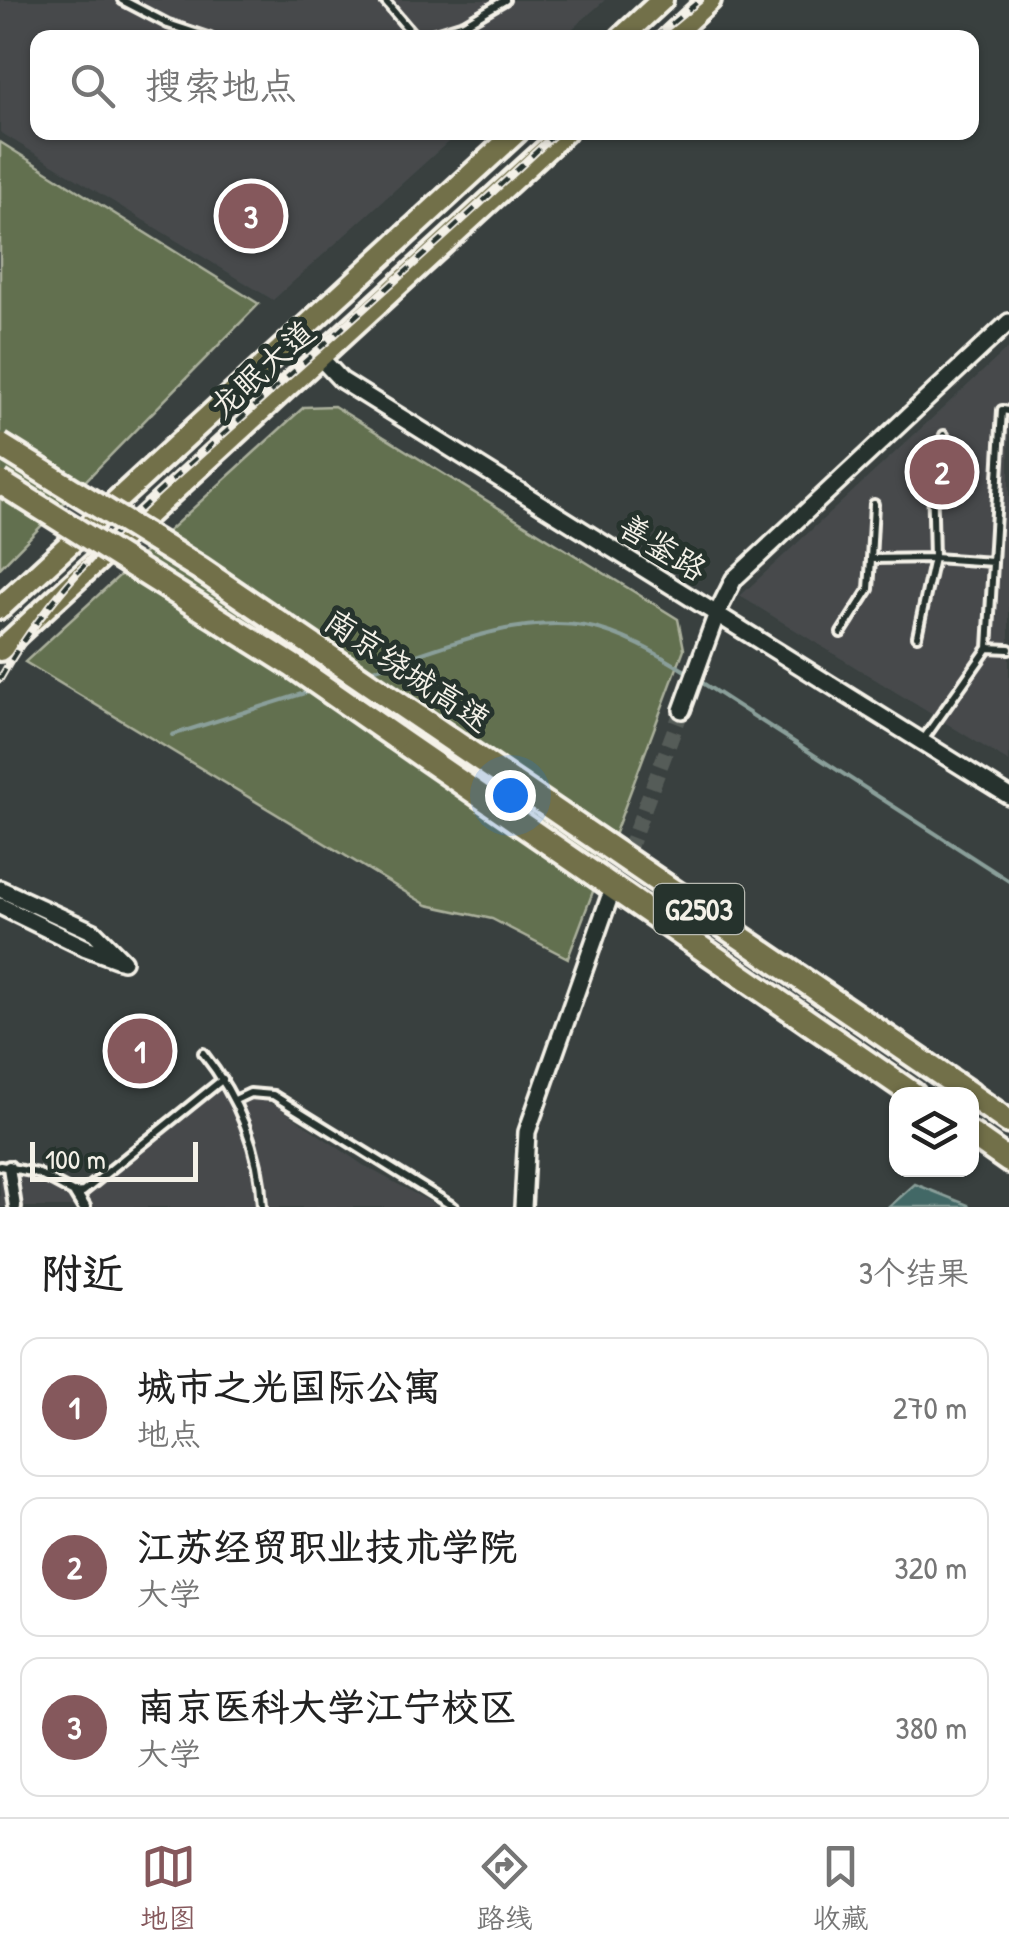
<!DOCTYPE html>
<html lang="zh">
<head>
<meta charset="utf-8">
<style>
  body { margin:0; font-family:"Patrick Hand","LXGW WenKai TC",sans-serif; background:#f2f2f2; color:#222 }
  .controls { position:absolute; right:30px; bottom:30px; display:grid; overflow:hidden; border-radius:20px; box-shadow:0 2px 8px #0004 }
  .controls button { width:90px; height:90px; display:grid; place-items:center; padding:0; border:0; border-bottom:2px solid #e0e0e0; background:#fff; color:#222; font:50px sans-serif }
  .scale { position:absolute; left:30px; bottom:25px; width:168px; box-sizing:border-box; padding-left:10px; border:5px solid #f4f1e8; border-top:0; font-size:28px; line-height:35px; white-space:nowrap; color:#f4f1e8; -webkit-text-stroke:8px #26332d; paint-order:stroke }
  .you { position:absolute; left:510px; top:795px; width:35px; height:35px; margin:-25px; border:8px solid #fff; border-radius:50%; background:#1a73e8; box-shadow:0 0 0 15px #1a73e833 }
  .badge { display:grid; place-items:center; width:65px; height:65px; border-radius:50%; background:#85585c; color:#fff; font-size:32px; font-weight:700 }
  .pin { position:absolute; translate:-50% -50%; border:5px solid #fff; box-shadow:0 2px 10px #0006 }
  .list { margin:0; padding:0; list-style:none }
  h2 { display:flex; justify-content:space-between; align-items:center; height:130px; margin:0; padding:0 40px; font-size:42px }
  h2 small { font-size:32px; font-weight:400; color:#767676 }
  .list li { display:grid; grid-template-columns:65px 1fr auto; gap:30px; align-items:center; box-sizing:border-box; height:140px; margin:0 20px 20px; padding:0 20px; border:2px solid #e0e0e0; border-radius:20px }
  .list b { display:block; font-size:38px; white-space:nowrap }
  .list p { margin:0; font-size:32px; white-space:nowrap; color:#767676 }
  .list em { font-size:32px; font-style:normal; color:#767676 }
  .icon { flex:none; width:55px; height:55px; fill:none; stroke:currentColor; stroke-width:2; stroke-linecap:round; stroke-linejoin:round }
  .map { position:relative; flex:none; width:1009px; height:1207px; overflow:hidden }
  .search { position:absolute; background:#fff; box-shadow:0 2px 8px #0004; left:30px; right:30px; top:30px; height:110px; display:flex; align-items:center; gap:25px; box-sizing:border-box; padding:0 35px; border-radius:20px; color:#767676; font-size:38px }
  .sheet { height:610px; background:#fff }
  nav { display:flex; justify-content:space-around; align-items:center; box-sizing:border-box; height:140px; border-top:2px solid #e0e0e0; background:#fff; font-size:28px; color:#767676 }
  nav a { display:grid; justify-items:center; gap:5px }
  nav .on { color:#85585c }
  .map>svg:first-child { display:block }
</style>
</head>
<body>
<div class="map">
<svg width="1009" height="1207" viewBox="0 0 1009 1207">
  <rect width="100%" height="100%" fill="#39403f"/>
  <filter id="ink" filterUnits="userSpaceOnUse"><feTurbulence type="fractalNoise" baseFrequency=".01" numOctaves="2"/><feDisplacementMap in="SourceGraphic" scale="20" xChannelSelector="R" yChannelSelector="G"/><feConvolveMatrix kernelMatrix="1 2 1 2 8 2 1 2 1" color-interpolation-filters="sRGB"/></filter>
  <g filter="url(#ink)">
    <path fill="#464a4c" d="M0,0H605L563,37L38,38V132L458,133L273,300L0,132Z
      M1009,347V762L740,596Z
      M212,1079L277,1106L363,1165L439,1207H0V1159L41,1168L80,1188Z"/>
    <path fill="#626f50" stroke="#abb09c" stroke-width="2.5" d="M0,142L259,304L0,568Z
      M334,406L678,619L684,649L568,958L492,919L427,905L25,662L304,407Z"/>
    <path fill="#436866" stroke="#8a9f9a" stroke-width="2.5" d="M915,1184L968,1205L969,1207H889Z"/>
    <g fill="none" stroke-linecap="round" stroke-linejoin="round">
      <path stroke="#8a9f9a" stroke-width="4" d="M367,672C436,650 511,615 585,626C621,632 660,655 690,674
        M698,680L1009,881
        M172,735L311,691"/>
      <path stroke="#555b58" stroke-width="15" stroke-dasharray="15 8" stroke-linecap="butt" d="M611,895L682,710"/>
      <g stroke="#f4f1e8" stroke-width="14">
        <path id="service" d="M122,0L168,24L210,38
          M384,0L416,38
          M419,38L464,24L505,0
          M871,559L874,504
          M841,633L869,589L871,559L934,558L993,562
          M917,636L934,558L932,474L944,435
          M988,648L1009,649
          M923,740L988,648L1002,410L1009,411
          M203,1053C238,1097 260,1150 262,1207
          M235,1100L250,1093L273,1095L454,1207
          M0,1166L37,1173L74,1193L83,1192L223,1079"/>
      </g>
      <g stroke="#f4f1e8" stroke-width="18">
        <path id="pedestrian" d="M9,1167L15,1207
          M76,1194L84,1207"/>
      </g>
      <g stroke="#f4f1e8" stroke-width="22">
        <path id="tertiary" d="M297,333L341,380L1009,796
          M682,710L717,613L734,579L1009,322
          M0,889L94,932L123,961
          M0,906L86,948L119,960
          M523,1207L527,1132L609,899"/>
      </g>
      <g stroke="#f4f1e8" stroke-width="28">
        <path id="primary" d="M621,38L662,0
          M669,38L710,0
          M0,608L517,132
          M0,650L565,132"/>
      </g>
      <g stroke="#f4f1e8" stroke-width="30">
        <path id="motorway" d="M427,723L970,1094
          M395,737L913,1094
          M972,1096L1009,1122
          M972,1135L1009,1161"/>
      </g>
      <use href="#service" stroke="#26332d" stroke-width="6"/>
      <use href="#pedestrian" stroke="#26332d" stroke-width="10"/>
      <use href="#tertiary" stroke="#26332d" stroke-width="15"/>
      <use href="#primary" stroke="#726f4a" stroke-width="20"/>
      <use href="#motorway" stroke="#726f4a" stroke-width="22"/>
      <g stroke="#f4f1e8" stroke-width="8">
        <path id="rail" d="M654,38L700,0
          M0,679C60,572 158,493 247,413C351,320 456,228 557,132"/>
      </g>
      <use href="#rail" stroke="#26332d" stroke-width="4" stroke-dasharray="11" stroke-linecap="butt"/>
      <g stroke="#f4f1e8" stroke-width="30" stroke-linecap="butt">
        <path id="motorway-bridge" d="M0,445L199,568L427,723
          M0,482L293,666L395,737"/>
      </g>
      <use href="#motorway-bridge" stroke="#726f4a" stroke-width="22"/>
    </g>
  </g>
  <g text-anchor="middle" dominant-baseline="central" stroke-width="10" stroke-linejoin="round" paint-order="stroke">
    <rect fill="#26332d" stroke="#b6b8b0" stroke-width="2.5" x="654" y="884" width="90" height="50" rx="8"/>
    <g font-size="30" font-weight="bold" fill="#f4f1e8">
      <text x="699" y="909">G2503</text>
    </g>
    <g font-size="32" fill="#f4f1e8" stroke="#26332d">
      <text transform="translate(262 369) rotate(-42)">龙眠大道</text>
      <text transform="translate(663 547) rotate(32)">善鉴路</text>
      <text transform="translate(408 670) rotate(34)">南京绕城高速</text>
    </g>
  </g>
</svg>
<div class="controls">
<button><svg class="icon" aria-label="layers" viewBox="0 0 24 24"><path d="M12 4l9 5-9 5-9-5zM3 14l9 5 9-5"/></svg></button>
</div>
<div class="scale">100 m</div>
<div class="you"></div>
<div class="pin badge" style="left:140px;top:1051px">1</div>
<div class="pin badge" style="left:942px;top:472px">2</div>
<div class="pin badge" style="left:251px;top:216px">3</div>
<div class="search"><svg class="icon" aria-label="search" viewBox="0 0 24 24"><circle cx="10" cy="10" r="6"/><path d="M15 15l6 6"/></svg>搜索地点</div>
</div>
<section class="sheet">
<h2>附近<small>3个结果</small></h2>
<ul class="list">
<li><span class="badge">1</span><div><b>城市之光国际公寓</b><p>地点</p></div><em>270 m</em></li>
<li><span class="badge">2</span><div><b>江苏经贸职业技术学院</b><p>大学</p></div><em>320 m</em></li>
<li><span class="badge">3</span><div><b>南京医科大学江宁校区</b><p>大学</p></div><em>380 m</em></li>
</ul>
</section>
<nav>
<a class="on"><svg class="icon" aria-label="map" viewBox="0 0 24 24"><path d="M3 6l6-2 6 2 6-2v14l-6 2-6-2-6 2zM9 4v14M15 6v14"/></svg>地图</a>
<a><svg class="icon" aria-label="directions" viewBox="0 0 24 24"><path d="M12 3l9 9-9 9-9-9zM9 14v-3h6M13 9l2 2-2 2"/></svg>路线</a>
<a><svg class="icon" aria-label="saved" viewBox="0 0 24 24"><path d="M7 4h10v16l-5-4-5 4z"/></svg>收藏</a>
</nav>
</body>
</html>
